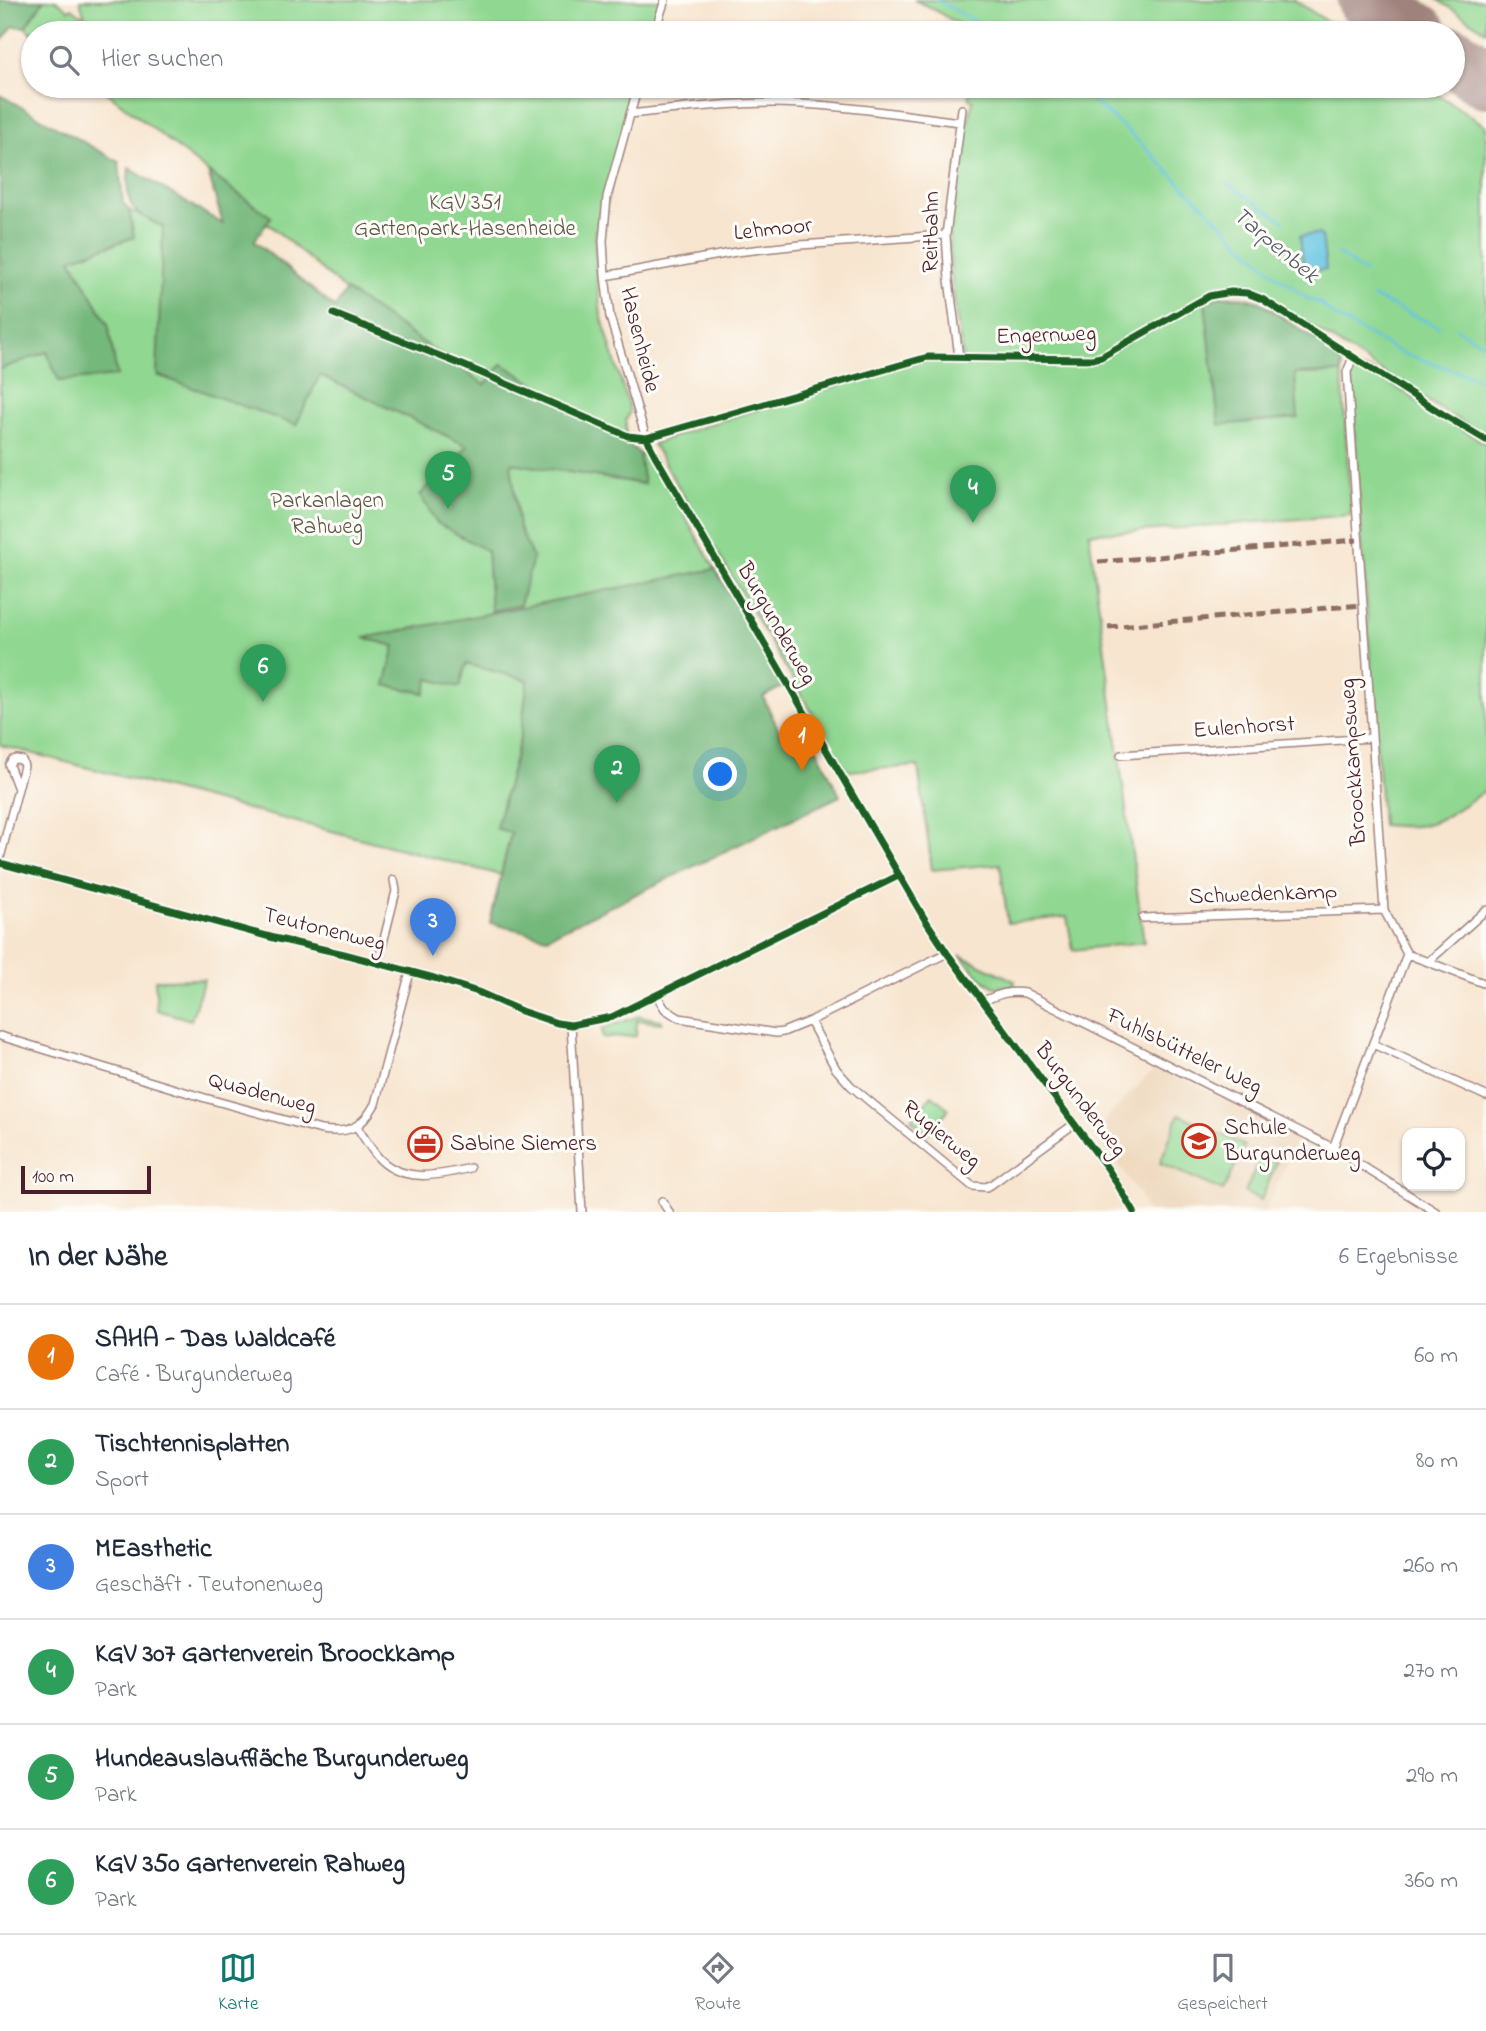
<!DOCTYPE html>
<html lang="de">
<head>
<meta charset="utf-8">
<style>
  body { margin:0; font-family:"Indie Flower",sans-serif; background:#f6f6f7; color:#1f2937 }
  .controls { position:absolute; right:21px; bottom:21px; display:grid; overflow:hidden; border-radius:14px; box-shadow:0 2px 5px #0004 }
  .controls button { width:63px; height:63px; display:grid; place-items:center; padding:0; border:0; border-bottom:2px solid #e0e1e3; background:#fff; color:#1f2937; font:35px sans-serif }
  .scale { position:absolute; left:21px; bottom:18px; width:130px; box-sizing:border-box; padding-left:7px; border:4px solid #4a1f2b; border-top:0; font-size:19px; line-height:24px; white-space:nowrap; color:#4a1f2b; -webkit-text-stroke:5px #fdfcf7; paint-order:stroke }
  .you { position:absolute; left:721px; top:775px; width:24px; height:24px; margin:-18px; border:5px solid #fff; border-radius:50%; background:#1a73e8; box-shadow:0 0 0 10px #1a73e833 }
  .badge { display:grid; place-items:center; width:46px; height:46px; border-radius:50%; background:#0f766e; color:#fff; font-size:23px; font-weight:700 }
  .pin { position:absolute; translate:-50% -58px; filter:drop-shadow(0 2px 4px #0008) }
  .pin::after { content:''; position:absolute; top:37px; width:24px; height:21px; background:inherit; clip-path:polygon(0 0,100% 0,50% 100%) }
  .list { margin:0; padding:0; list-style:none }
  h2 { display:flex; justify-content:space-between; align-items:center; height:91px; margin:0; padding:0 28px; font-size:30px }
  h2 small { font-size:23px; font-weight:400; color:#747a83 }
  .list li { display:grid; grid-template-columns:46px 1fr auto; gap:21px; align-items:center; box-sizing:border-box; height:105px; padding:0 28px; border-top:2px solid #e0e1e3 }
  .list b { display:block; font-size:26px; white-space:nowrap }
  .list p { margin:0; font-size:23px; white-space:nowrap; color:#747a83 }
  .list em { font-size:23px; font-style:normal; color:#747a83 }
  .icon { flex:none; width:38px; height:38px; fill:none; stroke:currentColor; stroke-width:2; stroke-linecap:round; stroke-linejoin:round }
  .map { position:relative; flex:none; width:1486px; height:1212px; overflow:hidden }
  .search { position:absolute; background:#fff; box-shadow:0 2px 5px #0004; left:21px; right:21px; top:21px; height:77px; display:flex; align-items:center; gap:18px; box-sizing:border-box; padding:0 24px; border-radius:38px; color:#747a83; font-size:26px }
  .sheet { height:721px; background:#fff }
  nav { display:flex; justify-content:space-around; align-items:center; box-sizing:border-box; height:98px; border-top:2px solid #e0e1e3; background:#fff; font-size:19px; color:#747a83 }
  nav a { display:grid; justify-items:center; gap:4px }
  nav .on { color:#0f766e }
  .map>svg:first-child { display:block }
</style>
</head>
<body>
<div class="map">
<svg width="1486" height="1212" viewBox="0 0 1486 1212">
  <rect width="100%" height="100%" fill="#fdfcf7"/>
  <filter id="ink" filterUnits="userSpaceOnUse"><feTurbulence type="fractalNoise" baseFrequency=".0143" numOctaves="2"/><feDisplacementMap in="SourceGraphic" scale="14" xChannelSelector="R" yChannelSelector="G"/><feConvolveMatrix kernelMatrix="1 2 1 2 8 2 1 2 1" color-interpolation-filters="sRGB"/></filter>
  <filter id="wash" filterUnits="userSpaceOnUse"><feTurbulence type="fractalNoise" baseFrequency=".00686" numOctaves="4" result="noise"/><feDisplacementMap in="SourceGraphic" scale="28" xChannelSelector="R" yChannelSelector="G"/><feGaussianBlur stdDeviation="1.57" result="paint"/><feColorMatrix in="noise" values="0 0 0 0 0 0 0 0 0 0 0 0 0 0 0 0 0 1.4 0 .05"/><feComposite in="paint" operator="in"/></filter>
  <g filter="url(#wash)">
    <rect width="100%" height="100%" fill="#f7e5cf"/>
    <path fill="#eed7bb" d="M1157,1066L1298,1135L1265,1212H1147L1139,1195L1140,1193L1135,1190L1119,1164L1093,1132Z"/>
    <path fill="#90d791" stroke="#6d7b5e" stroke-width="2" d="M44,0H56L69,10L72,8L85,18L80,0H662L652,33L33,34L25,27Z
      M914,0H1294L1345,33H973L928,6Z
      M1438,0H1486V31Z
      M99,86H635L604,213L600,215L597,231L595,230L596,270L601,315L630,411L626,420V440L502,364L486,386L351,295L208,172Z
      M970,86H1425L1486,126V436L1445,412L1264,296L1248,290L1221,289V296L1246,298L1260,302L1338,355L1341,363L1342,373L1351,515L1142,531L1089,533L1144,942L1073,950L1067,917L1008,923L1000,864L932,870L918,766L847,771L653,444L710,424L921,360L963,362C957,317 948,272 950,227C952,185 964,141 973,100L969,99Z
      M129,210L163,226L320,375L468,446L511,462L644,484L639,454L652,458L715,569L366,638L395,646L386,685L424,693L428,679L466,664L528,680L520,739L496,828L511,832L501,875L0,745V369L47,351L108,324L71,259L134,237Z
      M1354,369L1370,370L1442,417L1486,444V790C1466,803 1441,824 1416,826C1405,827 1393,826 1382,825L1350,372Z
      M960,955L1015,981L1014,986L995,987L984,981Z
      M204,979L191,1020L157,1010L155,980Z
      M639,1016L662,1020V1023L637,1020L636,1036L603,1038L602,1029Z
      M932,1095L949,1109L927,1134L911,1119Z
      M1179,1114L1245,1146L1223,1191L1160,1163Z
      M1261,1155L1277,1162L1261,1200L1245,1193Z"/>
    <path fill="#74b87b" stroke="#5f6c53" stroke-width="2" d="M0,0H44L25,27L13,26L0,43Z
      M0,95L119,162L123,203L129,210L134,237L71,259L108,324L117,376L59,381L47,352L0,369Z
      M129,168L223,224L208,172L271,217L254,241L335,308L346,290L485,385L502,364L626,440L639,454L644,484L511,463L519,528L533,558L520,605L491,611L487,551L437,523L420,495L468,446L320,375L296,425L157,375L163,227C129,210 125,207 129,168Z
      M1221,296L1246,298L1260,302L1338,355L1341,363L1342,373L1295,374L1298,418L1219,425L1205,303Z
      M715,569L783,686L763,697L781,735L804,723L840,796L547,937L490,923L511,833L496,828L520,739L528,680L466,664L460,687L429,679L425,693L385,685L395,646L364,638Z"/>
    <path fill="#65c5e3" stroke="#587287" stroke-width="2" d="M1317,234L1322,236L1326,269L1304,272L1300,236Z"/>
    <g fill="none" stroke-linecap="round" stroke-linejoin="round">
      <path stroke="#65c5e3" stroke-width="2.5" d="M936,0L998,33
        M1075,86L1129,132L1243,245L1275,274L1308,299L1320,303L1327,310L1336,317L1401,353L1486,381
        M1226,183L1284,221
        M1337,253L1365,273
        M1373,297L1439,327
        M1456,328L1486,346"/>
      <path stroke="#a0827d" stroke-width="60" d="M1367,0L1418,33
        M1453,56L1486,78"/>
    </g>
  </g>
  <g filter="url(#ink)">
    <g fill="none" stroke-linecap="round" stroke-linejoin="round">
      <g stroke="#a0827d" stroke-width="10">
        <path id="minor" d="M654,33L665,0
          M638,86L607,197L603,241L605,276L610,317L646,438L656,457L924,918L947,953L1108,1169L1134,1212
          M630,114C678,109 726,103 774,103C836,104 898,114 960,122
          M605,276L736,252L800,245L946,235
          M334,314L465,366L628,436L646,438L928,357L1092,359L1101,357L1209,296L1231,292L1247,293L1262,299L1444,415L1486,440
          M959,357L949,280L946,235L962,109
          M1121,755L1371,738
          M0,858L24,766L22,760L16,759L12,760L9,765L18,789
          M0,863L274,938L344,954L434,978L478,992L521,1011L557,1023L571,1025L612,1017L898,876
          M1143,918L1384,910
          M1407,954L1486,984
          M1428,962L1486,910
          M378,963L396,891L394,880
          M657,996L665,1009L679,1018L776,1033L783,1032L810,1021L947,953
          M983,1001C998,995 1008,990 1025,993L1333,1148L1436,1212
          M810,1021L836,1069L851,1086L972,1186L986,1187L992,1184L1074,1124
          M571,1025L582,1212
          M0,1036L205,1098L321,1130C348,1134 362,1128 375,1104L410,972
          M1373,1044L1486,1096
          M357,1127C363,1136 369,1146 376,1155C400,1184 438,1176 470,1168
          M1333,1148L1407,954L1384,910L1347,372L1353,357
          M662,1201L669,1212"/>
      </g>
      <use href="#minor" stroke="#fff" stroke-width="7"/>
      <path stroke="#8d6e63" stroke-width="5" stroke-dasharray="10 5" stroke-linecap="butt" d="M1098,562L1357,540
        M1108,627L1362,605"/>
      <g stroke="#fdfcf7" stroke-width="11">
        <path id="cycleway" d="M334,314L465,366L628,436L646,438L928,357L1092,359L1101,357L1209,296L1231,292L1247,293L1262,299L1444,415L1486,440
          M646,438L656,457L924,918L947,953L1108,1169L1134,1212
          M0,863L274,938L344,954L434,978L478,992L521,1011L557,1023L571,1025L612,1017L898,876"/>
      </g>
      <use href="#cycleway" stroke="#1b5e20" stroke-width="7"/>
    </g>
  </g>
  <defs>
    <g id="school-ring" transform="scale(1.75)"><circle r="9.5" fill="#fdfcf7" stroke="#c8321e" stroke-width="1.5"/><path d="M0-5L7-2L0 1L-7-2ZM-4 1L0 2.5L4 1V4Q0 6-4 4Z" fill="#c8321e"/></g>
    <g id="office-ring" transform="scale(1.75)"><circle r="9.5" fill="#fdfcf7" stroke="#c8321e" stroke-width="1.5"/><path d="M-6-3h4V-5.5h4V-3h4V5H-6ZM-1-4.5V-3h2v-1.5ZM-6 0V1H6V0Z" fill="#c8321e"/></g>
  </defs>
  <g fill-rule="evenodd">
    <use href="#school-ring" x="1199" y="1141"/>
    <use href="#office-ring" x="425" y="1144"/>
  </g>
  <g text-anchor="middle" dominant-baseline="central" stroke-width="6" stroke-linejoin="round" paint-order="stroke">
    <g font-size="23" fill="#5f564a" stroke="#fdfcf7">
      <text x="465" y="203">KGV 351<tspan x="465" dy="26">Gartenpark-Hasenheide</tspan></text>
      <text x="327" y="501">Parkanlagen<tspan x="327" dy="26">Rahweg</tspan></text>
    </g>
    <g font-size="23" fill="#4a1f2b" stroke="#fdfcf7">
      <text transform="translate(773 230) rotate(-6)">Lehmoor</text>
      <text transform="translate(932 232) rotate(-89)">Reitbahn</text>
      <text transform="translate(1046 336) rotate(-2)">Engernweg</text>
      <text transform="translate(639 340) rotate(76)">Hasenheide</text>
      <text transform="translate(776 624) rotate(60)">Burgunderweg</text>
      <text transform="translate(1244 728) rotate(-4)">Eulenhorst</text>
      <text transform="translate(1354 762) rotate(-94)">Broockkampsweg</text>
      <text transform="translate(1263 895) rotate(-2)">Schwedenkamp</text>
      <text transform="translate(324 930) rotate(14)">Teutonenweg</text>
      <text transform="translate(1184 1052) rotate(26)">Fuhlsbütteler Weg</text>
      <text transform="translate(262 1094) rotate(15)">Quadenweg</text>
      <text transform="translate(1080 1100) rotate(53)">Burgunderweg</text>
      <text transform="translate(941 1135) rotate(39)">Rugierweg</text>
    </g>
    <g font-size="23" fill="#4a1f2b" stroke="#fdfcf7" text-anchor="start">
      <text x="1224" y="1128">Schule<tspan x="1224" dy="26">Burgunderweg</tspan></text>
      <text x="450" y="1144">Sabine Siemers</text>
    </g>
    <g font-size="24" font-style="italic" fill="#53596b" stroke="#fdfcf7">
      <text transform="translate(1275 246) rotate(40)">Tarpenbek</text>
    </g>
  </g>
</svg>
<div class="controls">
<button><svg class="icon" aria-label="locate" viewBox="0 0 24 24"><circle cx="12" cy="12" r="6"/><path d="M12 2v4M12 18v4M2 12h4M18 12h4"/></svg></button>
</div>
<div class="scale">100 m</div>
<div class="you"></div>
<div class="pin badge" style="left:802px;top:771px;background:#e8710a">1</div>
<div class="pin badge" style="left:617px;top:803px;background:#2e9e5b">2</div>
<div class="pin badge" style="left:433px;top:956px;background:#3f7fe0">3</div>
<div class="pin badge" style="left:973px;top:523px;background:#2e9e5b">4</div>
<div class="pin badge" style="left:448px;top:509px;background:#2e9e5b">5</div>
<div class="pin badge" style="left:263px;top:702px;background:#2e9e5b">6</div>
<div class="search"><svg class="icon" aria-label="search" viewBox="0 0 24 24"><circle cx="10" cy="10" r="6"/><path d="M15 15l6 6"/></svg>Hier suchen</div>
</div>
<section class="sheet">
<h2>In der Nähe<small>6 Ergebnisse</small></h2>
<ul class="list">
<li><span class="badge" style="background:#e8710a">1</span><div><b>SAHA - Das Waldcafé</b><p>Café · Burgunderweg</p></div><em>60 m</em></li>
<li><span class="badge" style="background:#2e9e5b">2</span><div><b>Tischtennisplatten</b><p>Sport</p></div><em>80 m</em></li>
<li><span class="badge" style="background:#3f7fe0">3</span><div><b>MEasthetic</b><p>Geschäft · Teutonenweg</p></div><em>260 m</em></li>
<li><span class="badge" style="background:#2e9e5b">4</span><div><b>KGV 307 Gartenverein Broockkamp</b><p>Park</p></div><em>270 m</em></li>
<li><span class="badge" style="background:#2e9e5b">5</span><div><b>Hundeauslauffläche Burgunderweg</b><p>Park</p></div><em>290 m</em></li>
<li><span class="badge" style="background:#2e9e5b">6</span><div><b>KGV 350 Gartenverein Rahweg</b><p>Park</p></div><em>360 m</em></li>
</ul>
</section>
<nav>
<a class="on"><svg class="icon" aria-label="map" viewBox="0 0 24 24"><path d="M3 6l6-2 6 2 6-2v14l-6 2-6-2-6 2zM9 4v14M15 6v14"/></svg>Karte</a>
<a><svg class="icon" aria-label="directions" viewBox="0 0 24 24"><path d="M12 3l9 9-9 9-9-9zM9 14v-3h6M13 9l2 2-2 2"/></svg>Route</a>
<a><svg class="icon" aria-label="saved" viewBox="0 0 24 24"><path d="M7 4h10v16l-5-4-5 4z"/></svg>Gespeichert</a>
</nav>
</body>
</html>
